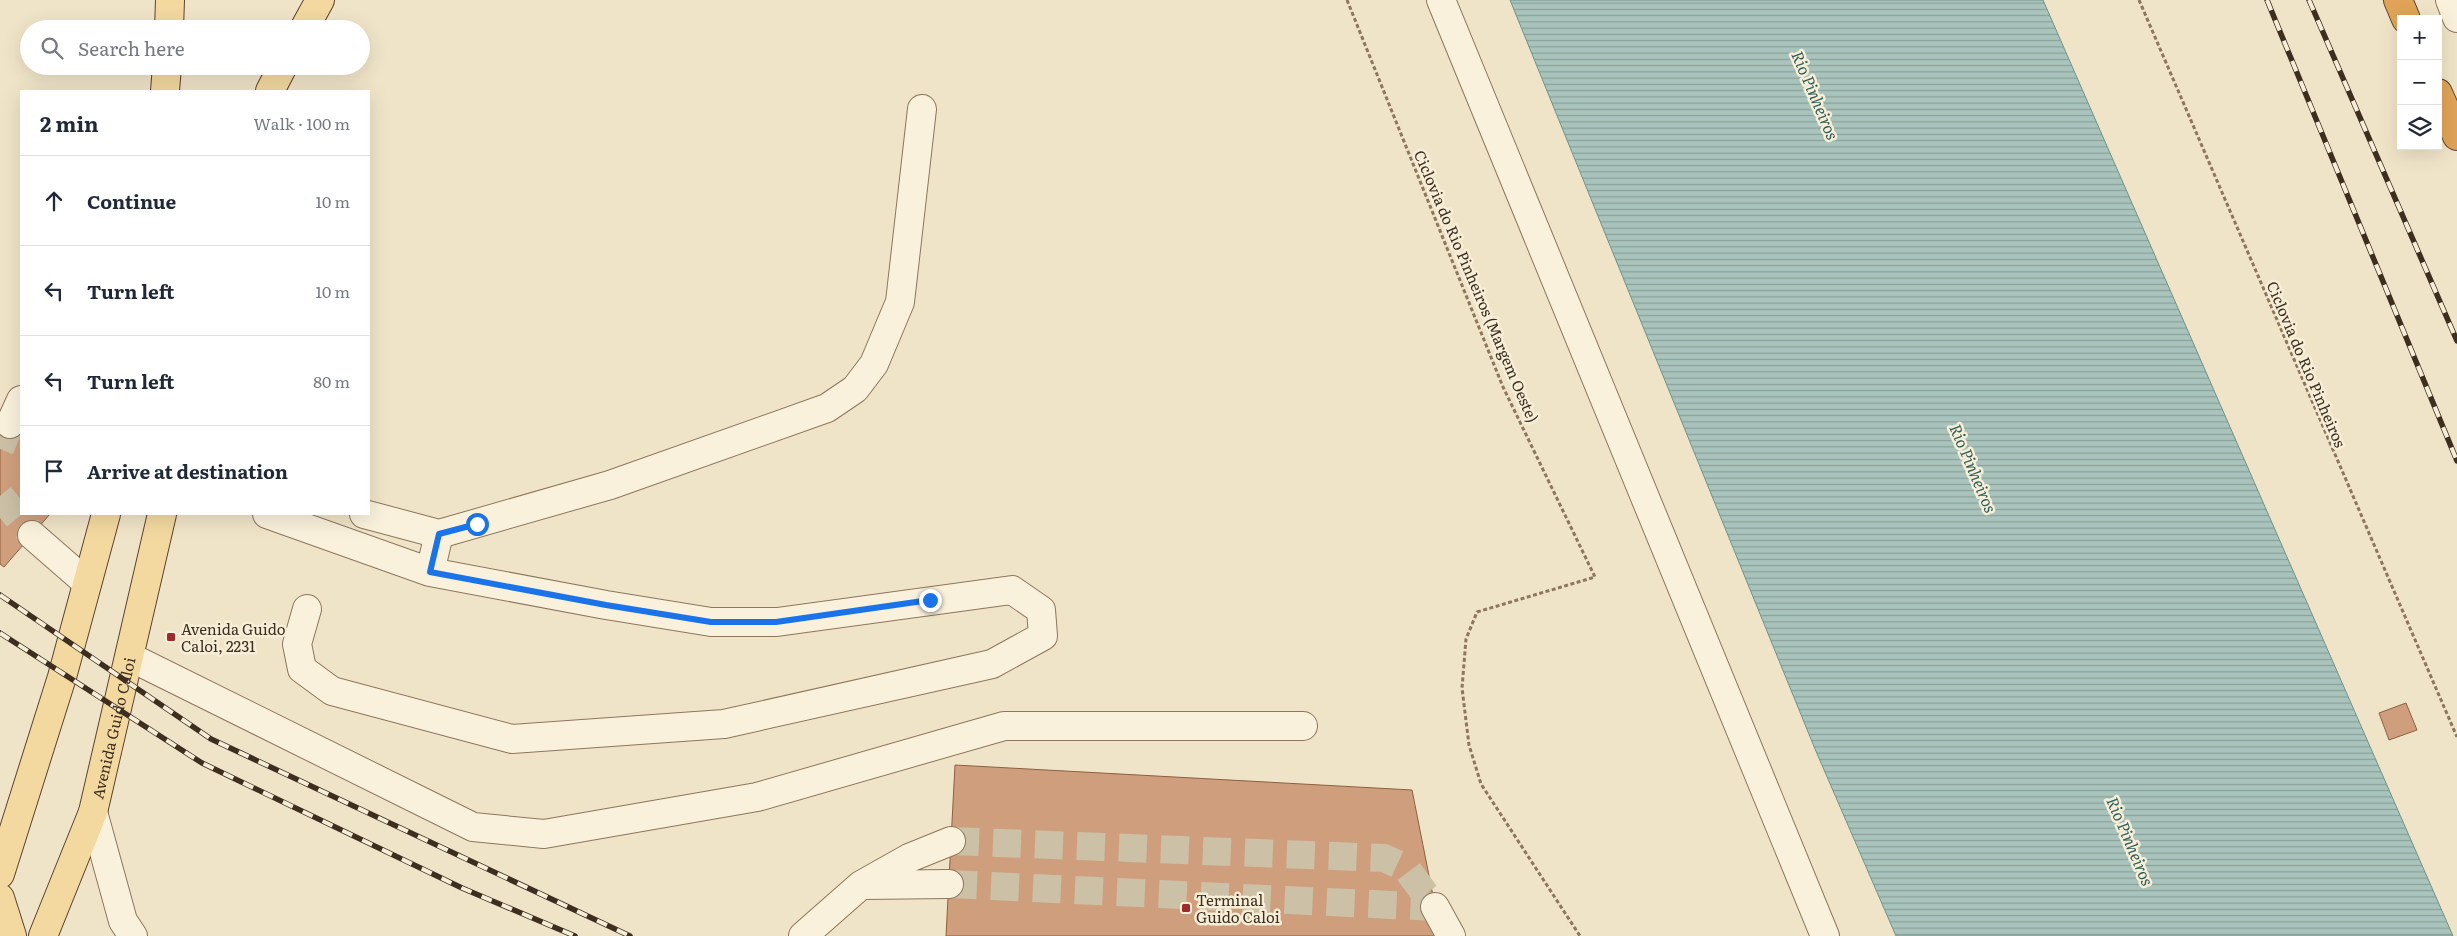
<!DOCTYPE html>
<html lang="en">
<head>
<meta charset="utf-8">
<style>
  body { margin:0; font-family:Literata,serif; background:#f6f6f7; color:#1f2937 }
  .controls { position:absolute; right:15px; top:15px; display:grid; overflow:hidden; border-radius:0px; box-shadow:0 5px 20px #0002 }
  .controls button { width:45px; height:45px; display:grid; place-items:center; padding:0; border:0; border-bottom:1px solid #e0e1e3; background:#fff; color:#1f2937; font:25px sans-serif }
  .stop { position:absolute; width:15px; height:15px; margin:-11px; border:4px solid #1a73e8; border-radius:50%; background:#fff }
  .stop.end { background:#1a73e8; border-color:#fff; box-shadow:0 1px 5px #0008 }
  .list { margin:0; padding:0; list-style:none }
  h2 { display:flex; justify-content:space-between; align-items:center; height:65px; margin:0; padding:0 20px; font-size:21px }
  h2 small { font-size:16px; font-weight:400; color:#747a83 }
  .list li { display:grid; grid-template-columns:32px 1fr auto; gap:15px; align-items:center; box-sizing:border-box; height:90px; padding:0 20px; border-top:1px solid #e0e1e3 }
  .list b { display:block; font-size:19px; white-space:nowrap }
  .list em { font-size:16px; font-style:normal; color:#747a83 }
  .icon { flex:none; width:28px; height:28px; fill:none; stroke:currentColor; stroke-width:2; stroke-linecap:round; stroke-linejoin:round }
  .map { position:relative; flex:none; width:2457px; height:936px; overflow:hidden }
  .search { position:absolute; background:#fff; box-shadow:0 5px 20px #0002; left:20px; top:20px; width:350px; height:55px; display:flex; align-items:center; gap:12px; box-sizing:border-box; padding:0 18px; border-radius:28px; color:#747a83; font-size:19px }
  .panel { position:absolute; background:#fff; box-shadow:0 5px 20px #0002; left:20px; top:90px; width:350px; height:425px; border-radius:0px }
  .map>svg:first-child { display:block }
</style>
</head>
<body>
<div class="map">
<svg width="2457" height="936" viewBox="0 0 2457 936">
  <defs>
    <pattern id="water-rules" width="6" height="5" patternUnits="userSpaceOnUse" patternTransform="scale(1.25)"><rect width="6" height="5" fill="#a9c4bc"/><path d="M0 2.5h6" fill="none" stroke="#8ba098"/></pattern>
  </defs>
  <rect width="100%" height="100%" fill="#f0e4c8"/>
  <path fill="url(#water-rules)" stroke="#6f938a" d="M1510,0H2043L2453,936H1896L1815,749Z"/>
  <path fill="#cf9f7d" stroke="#8d5f41" d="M0,416L21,434V514H50L4,567L0,564Z
    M2406,703L2417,730L2389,740L2379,713Z
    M955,765L1412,790L1441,936H946Z"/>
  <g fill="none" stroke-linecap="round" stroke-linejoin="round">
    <path stroke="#ccc0a6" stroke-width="28" stroke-dasharray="28 14" stroke-linecap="butt" d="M0,449L10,424
      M0,496L32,535
      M951,841L1384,858L1406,868L1435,907
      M949,884L1435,907"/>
    <g stroke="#8d765c" stroke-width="30">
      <path id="minor" d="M1441,0L1825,936
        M2450,0L2457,18
        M10,424L21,400
        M267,514L430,572L606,605L711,622H777L1012,590L1041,610L1043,636L992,664L724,724L512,739L332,691L302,669L297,644L307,609
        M364,514L439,534
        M32,535L87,583
        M430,572L439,534L610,485L827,408L855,389L874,364L900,302L922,109
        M130,657L473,827L544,834L757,797L1004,726H1303
        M93,812L123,921L133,936
        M863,885L949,884
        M1435,907L1451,936
        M803,936L861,885L909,858L951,841"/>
    </g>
    <g stroke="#5b4430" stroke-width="30">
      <g id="major">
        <path d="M169,29L170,0"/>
        <path d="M304,29L320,0"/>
        <path d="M165,91L167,66"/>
        <path d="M270,91L283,66"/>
        <path d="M0,874L62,677L106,514"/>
        <path d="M0,898L12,936"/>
        <path id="s1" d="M43,936L93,812L162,514"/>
      </g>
    </g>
    <g stroke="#5b4430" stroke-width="30">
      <path id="highway" d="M2398,0L2406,19
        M2438,93L2457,136"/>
    </g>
    <path stroke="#8d765c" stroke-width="3" stroke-dasharray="4 2.5" stroke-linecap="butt" d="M1347,0L1503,387L1595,577L1477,612L1466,639L1462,688L1469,745L1481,784L1580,936
      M2139,0L2457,737"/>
    <use href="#minor" stroke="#faf1dc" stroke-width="28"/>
    <use href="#major" stroke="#f3d9a0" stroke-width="28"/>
    <use href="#highway" stroke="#e0a458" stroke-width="28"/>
    <g stroke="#3d2e20" stroke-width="5.5">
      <path id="rail" d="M2267,0L2457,461
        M2309,0L2457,341
        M0,595L211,739L630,936
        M0,633L202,763L462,888L575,936"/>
    </g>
    <use href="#rail" stroke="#f7eed8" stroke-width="4" stroke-dasharray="11" stroke-linecap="butt"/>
  </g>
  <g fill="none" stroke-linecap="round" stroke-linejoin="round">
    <path stroke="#1a73e8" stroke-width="6" d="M477,524L439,534L430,572L606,605L711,622H776L930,600"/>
  </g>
  <g fill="#9e2a2b" stroke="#f7eed8" stroke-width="2">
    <rect x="166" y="632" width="10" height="10" rx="2.5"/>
    <rect x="1181" y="903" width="10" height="10" rx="2.5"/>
  </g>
  <g text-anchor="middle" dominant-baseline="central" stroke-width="5" stroke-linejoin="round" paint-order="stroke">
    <g font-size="15" fill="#3d2e20" stroke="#f7eed8">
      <text transform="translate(1477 286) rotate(67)">Ciclovia do Rio Pinheiros (Margem Oeste)</text>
      <text transform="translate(2307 364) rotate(67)">Ciclovia do Rio Pinheiros</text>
      <text stroke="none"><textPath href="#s1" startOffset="220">Avenida Guido Caloi</textPath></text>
    </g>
    <g font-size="15" fill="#3d2e20" stroke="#f7eed8" text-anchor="start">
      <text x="181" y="628">Avenida Guido<tspan x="181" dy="17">Caloi, 2231</tspan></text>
      <text x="1196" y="899">Terminal<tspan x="1196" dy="17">Guido Caloi</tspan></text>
    </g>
    <g font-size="16" font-style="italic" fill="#2f5d5a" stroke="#f7eed8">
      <text transform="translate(1816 95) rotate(67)">Rio Pinheiros</text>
      <text transform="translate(1974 468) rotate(67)">Rio Pinheiros</text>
      <text transform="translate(2131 841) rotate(67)">Rio Pinheiros</text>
    </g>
  </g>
</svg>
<div class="controls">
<button>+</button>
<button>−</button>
<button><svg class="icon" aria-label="layers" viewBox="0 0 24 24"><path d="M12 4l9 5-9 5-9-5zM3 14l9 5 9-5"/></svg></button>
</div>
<div class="stop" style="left:477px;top:524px"></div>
<div class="stop end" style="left:930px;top:600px"></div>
<div class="search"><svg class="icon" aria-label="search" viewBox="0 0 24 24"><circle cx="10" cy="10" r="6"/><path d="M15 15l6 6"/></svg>Search here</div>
<section class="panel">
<h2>2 min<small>Walk · 100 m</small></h2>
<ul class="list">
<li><svg class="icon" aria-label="ahead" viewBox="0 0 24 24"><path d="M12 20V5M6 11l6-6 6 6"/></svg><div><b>Continue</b></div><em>10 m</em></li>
<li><svg class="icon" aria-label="left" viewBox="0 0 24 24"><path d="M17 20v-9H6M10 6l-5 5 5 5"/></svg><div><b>Turn left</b></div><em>10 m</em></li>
<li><svg class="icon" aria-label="left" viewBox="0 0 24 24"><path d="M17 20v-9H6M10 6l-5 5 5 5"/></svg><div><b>Turn left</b></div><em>80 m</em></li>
<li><svg class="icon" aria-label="arrive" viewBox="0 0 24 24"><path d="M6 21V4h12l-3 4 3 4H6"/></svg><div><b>Arrive at destination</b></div></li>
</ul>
</section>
</div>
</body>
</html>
